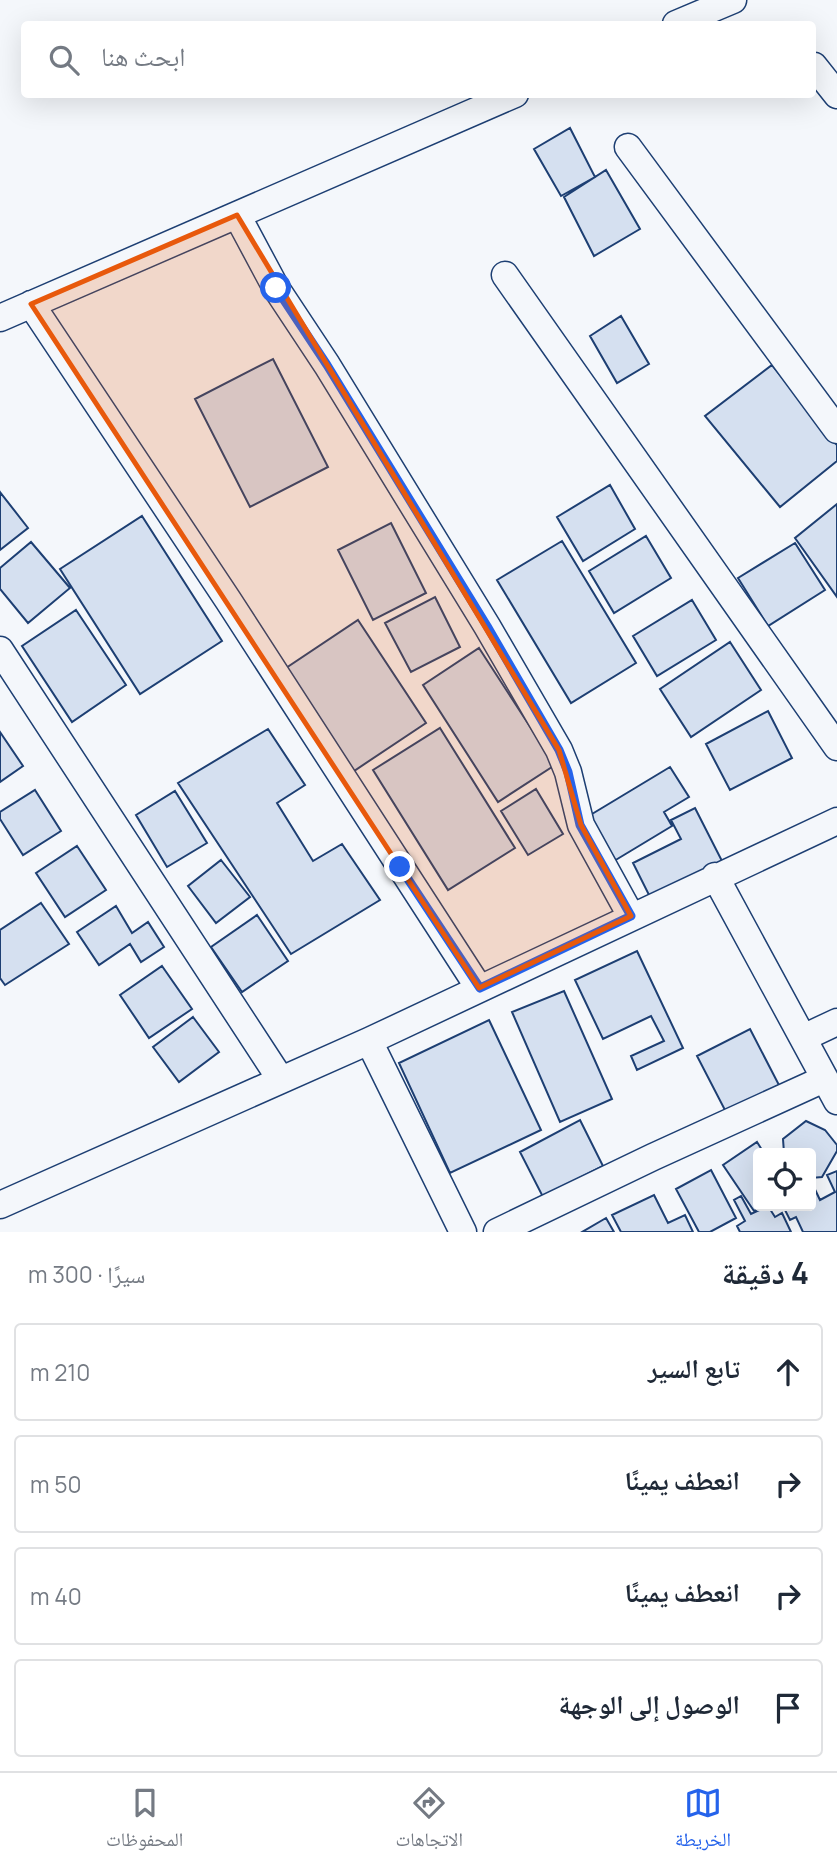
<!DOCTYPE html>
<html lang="ar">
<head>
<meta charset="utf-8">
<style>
  body { margin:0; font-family:Manrope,"Noto Naskh Arabic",sans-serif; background:#f2f2f3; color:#1f2937; direction:rtl }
  .controls { position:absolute; right:21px; bottom:21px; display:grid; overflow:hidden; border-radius:7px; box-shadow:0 7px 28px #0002 }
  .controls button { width:63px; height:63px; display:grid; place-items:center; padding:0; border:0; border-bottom:2px solid #e0e1e3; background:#fff; color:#1f2937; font:35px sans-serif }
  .stop { position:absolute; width:21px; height:21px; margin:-16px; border:5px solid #2563eb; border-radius:50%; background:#fff }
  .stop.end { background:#2563eb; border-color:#fff; box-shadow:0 2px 7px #0008 }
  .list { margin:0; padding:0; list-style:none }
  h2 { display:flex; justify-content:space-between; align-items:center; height:91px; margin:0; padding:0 28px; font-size:30px }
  h2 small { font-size:23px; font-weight:400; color:#747a83 }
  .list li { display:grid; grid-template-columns:46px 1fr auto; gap:21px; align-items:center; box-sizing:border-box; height:98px; margin:0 14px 14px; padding:0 14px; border:2px solid #e0e1e3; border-radius:7px }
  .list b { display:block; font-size:26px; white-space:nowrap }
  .list em { font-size:23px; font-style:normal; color:#747a83 }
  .icon { flex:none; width:38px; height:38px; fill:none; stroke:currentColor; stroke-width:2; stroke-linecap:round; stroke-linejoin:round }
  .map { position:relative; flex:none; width:837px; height:1232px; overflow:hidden; direction:ltr }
  .search { position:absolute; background:#fff; box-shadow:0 7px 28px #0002; left:21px; right:21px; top:21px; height:77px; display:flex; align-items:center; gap:18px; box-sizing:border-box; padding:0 24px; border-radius:7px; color:#747a83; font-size:26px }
  .sheet { height:539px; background:#fff }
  nav { display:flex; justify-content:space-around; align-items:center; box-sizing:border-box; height:98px; border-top:2px solid #e0e1e3; background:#fff; font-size:19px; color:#747a83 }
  nav a { display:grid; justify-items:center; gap:4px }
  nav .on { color:#2563eb }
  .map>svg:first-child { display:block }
</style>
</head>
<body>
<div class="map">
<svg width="837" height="1232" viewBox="0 0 837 1232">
  <rect width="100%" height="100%" fill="#f4f7fb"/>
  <path fill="#d5e0f0" stroke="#1d3f73" stroke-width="2" d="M570,128L595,177L561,196L534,149Z
    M606,170L640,229L594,256L564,197Z
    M621,316L649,364L617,383L590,336Z
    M273,359L328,467L250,507L195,399Z
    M772,365L837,445V461L780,507L705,416Z
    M610,485L635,529L583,561L557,517Z
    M0,492L28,528L0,550Z
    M837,504V597L795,538Z
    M142,516L222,641L140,694L60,569Z
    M391,523L426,593L373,620L338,550Z
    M646,536L671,578L614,613L589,571Z
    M562,541L636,663L571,703L497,580Z
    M31,542L70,588L28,623L0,589V568Z
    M795,543L825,590L768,626L738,578Z
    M435,597L460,647L411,672L385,623Z
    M692,600L716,640L657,676L633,636Z
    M76,610L126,685L72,722L22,646Z
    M358,620L426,723L354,771L286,668Z
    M730,642L761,690L691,737L660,689Z
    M479,648L555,765L498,802L423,685Z
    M768,711L792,758L730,790L706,744Z
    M440,728L515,848L448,890L373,770Z
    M268,729L305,785L277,803L313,861L342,844L380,900L291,954L178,783Z
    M0,732L23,766L0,782Z
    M670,767L689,797L664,812L672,826L614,861L587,817Z
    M536,789L563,834L528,855L501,811Z
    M35,790L61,831L23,855L0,819V812Z
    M175,791L207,843L167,867L136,815Z
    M695,808L722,861L650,897L633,863L681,839L671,820Z
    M77,846L106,890L65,917L36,873Z
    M221,860L250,897L216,923L188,886Z
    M41,903L69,944L5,985L0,978V930Z
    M116,906L132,933L148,922L164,947L141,962L130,944L99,965L77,932Z
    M257,915L288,961L242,992L211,947Z
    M637,951L683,1048L637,1070L631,1056L664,1041L651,1016L603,1039L575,980Z
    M162,966L192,1009L149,1038L120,995Z
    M564,991L612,1099L560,1122L512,1012Z
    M193,1017L219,1052L179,1082L153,1047Z
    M489,1020L541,1130L450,1173L399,1063Z
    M750,1029L780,1087L727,1114L697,1056Z
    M580,1120L603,1166L543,1197L520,1152Z
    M806,1121L825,1130L837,1145V1151L822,1177L811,1178V1153H784L783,1139Z
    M757,1142L764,1153H758V1206H762L754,1211L723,1165Z
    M711,1170L736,1218L710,1232H699L676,1189Z
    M837,1171V1232H803L796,1217L790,1220L783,1206H811L812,1183L820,1200L835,1192L827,1175Z
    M654,1195L668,1223L685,1215L693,1232H621L612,1215Z
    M741,1196L751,1214L768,1206L775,1217L782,1213L791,1232H740L737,1226L745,1221L734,1200Z
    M606,1218L614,1232H582Z"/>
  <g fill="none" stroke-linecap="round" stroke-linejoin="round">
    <g stroke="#1d3f73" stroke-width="29">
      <path id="minor" d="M676,24L733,0
        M814,66L837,95
        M628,147L837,430
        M237,215L276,288L327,365L487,626L559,750L568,772L581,825L631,916
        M505,275L837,747
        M31,304L228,600L479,988
        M0,318L515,94
        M0,650L281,1080
        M715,876L837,1101
        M803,1038L837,1022
        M369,1041L463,1232
        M0,1205L369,1041L837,821
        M497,1232L653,1157L824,1079"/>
    </g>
    <use href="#minor" stroke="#f4f7fb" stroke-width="26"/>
  </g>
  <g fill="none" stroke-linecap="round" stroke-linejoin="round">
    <path stroke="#2563eb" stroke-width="9" d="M276,288L327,365L487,626L559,750L568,772L580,825L631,916L480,988L400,867"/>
  </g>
  <path fill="#e8590c" fill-opacity="0.2" stroke="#e8590c" stroke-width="5" stroke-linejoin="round" d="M237,215L559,750L581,825L631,916L479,988L31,304Z"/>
</svg>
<div class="controls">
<button><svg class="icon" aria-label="locate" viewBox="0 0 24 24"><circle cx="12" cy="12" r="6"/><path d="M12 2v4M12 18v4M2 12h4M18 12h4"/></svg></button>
</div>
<div class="stop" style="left:276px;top:288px"></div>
<div class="stop end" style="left:400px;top:867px"></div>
<div class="search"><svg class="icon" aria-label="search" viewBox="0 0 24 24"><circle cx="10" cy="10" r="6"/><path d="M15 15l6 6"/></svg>ابحث هنا</div>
</div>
<section class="sheet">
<h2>4 دقيقة<small>سيرًا · 300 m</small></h2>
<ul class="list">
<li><svg class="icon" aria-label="ahead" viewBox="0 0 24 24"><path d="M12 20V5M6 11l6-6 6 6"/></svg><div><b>تابع السير</b></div><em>210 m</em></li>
<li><svg class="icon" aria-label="right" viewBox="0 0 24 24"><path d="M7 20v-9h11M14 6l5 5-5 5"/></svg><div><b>انعطف يمينًا</b></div><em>50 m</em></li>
<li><svg class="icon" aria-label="right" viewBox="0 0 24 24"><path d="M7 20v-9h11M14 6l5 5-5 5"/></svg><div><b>انعطف يمينًا</b></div><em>40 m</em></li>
<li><svg class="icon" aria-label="arrive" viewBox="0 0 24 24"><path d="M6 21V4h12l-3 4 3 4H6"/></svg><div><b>الوصول إلى الوجهة</b></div></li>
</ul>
</section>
<nav>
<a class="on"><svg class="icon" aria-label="map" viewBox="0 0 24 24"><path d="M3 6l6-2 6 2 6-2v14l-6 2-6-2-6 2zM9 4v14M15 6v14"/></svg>الخريطة</a>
<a><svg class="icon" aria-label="directions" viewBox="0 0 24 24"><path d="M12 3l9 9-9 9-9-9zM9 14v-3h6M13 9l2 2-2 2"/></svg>الاتجاهات</a>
<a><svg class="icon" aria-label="saved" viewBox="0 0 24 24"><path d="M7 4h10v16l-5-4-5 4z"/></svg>المحفوظات</a>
</nav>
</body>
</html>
